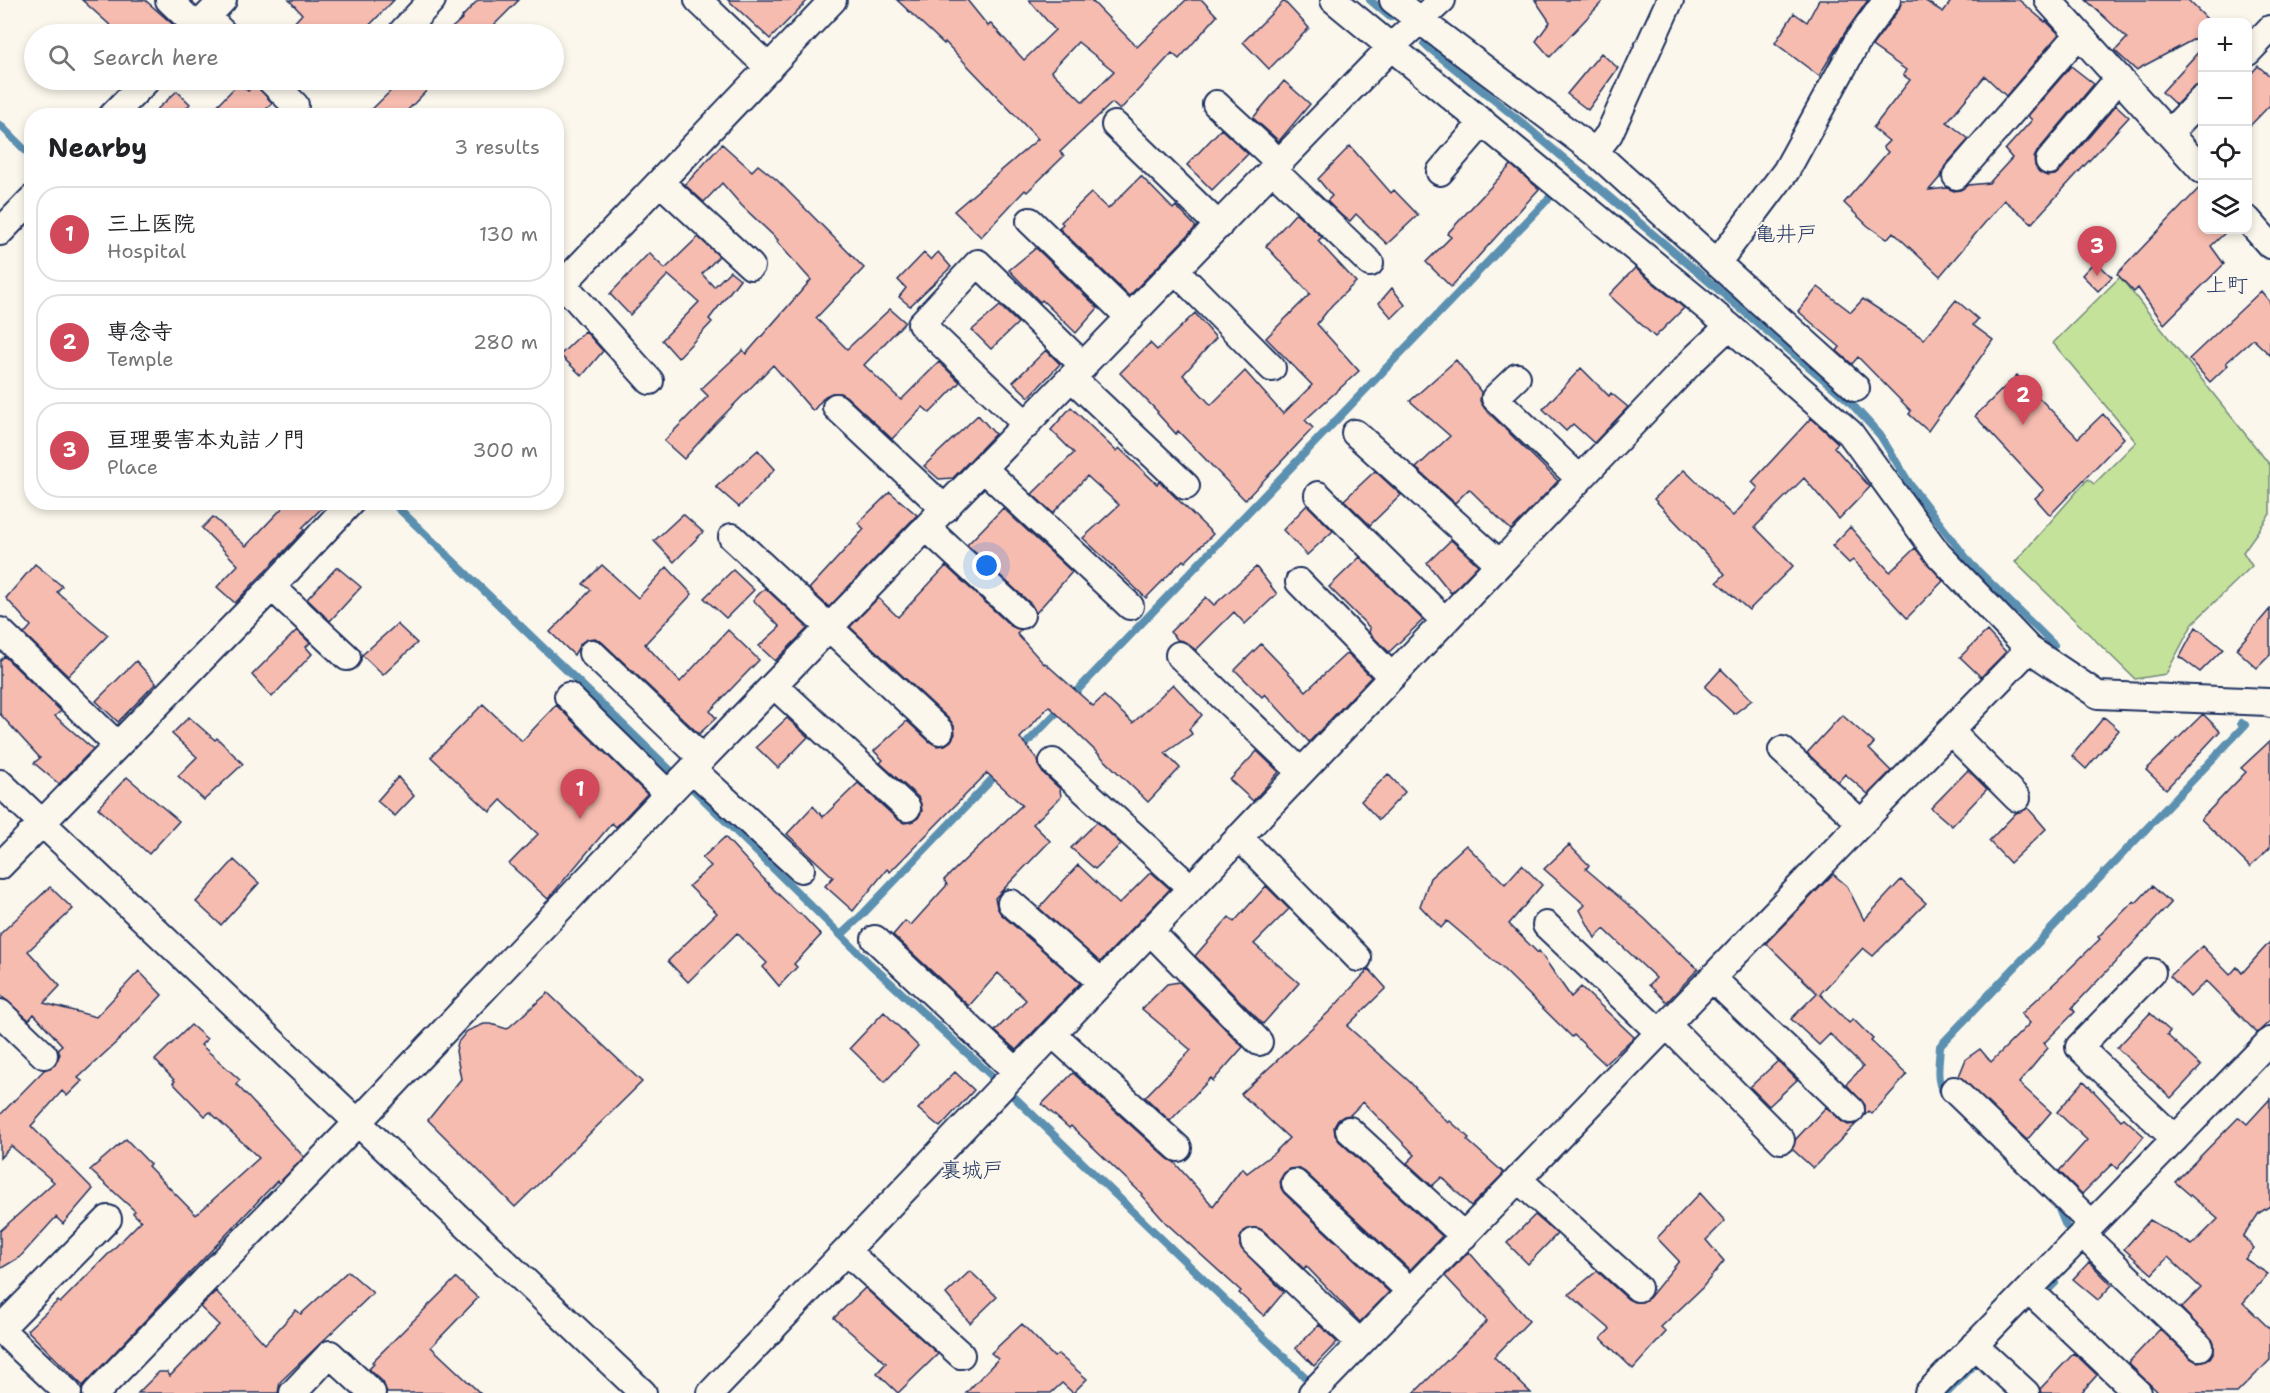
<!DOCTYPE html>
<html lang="en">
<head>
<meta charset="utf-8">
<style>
  body { margin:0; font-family:"Shantell Sans","Klee One",sans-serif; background:#f2f2f2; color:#202124 }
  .controls { position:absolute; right:18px; top:18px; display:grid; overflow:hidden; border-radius:12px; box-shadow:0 3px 9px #0003 }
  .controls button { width:54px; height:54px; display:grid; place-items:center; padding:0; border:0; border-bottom:2px solid #e0e0e0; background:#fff; color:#202124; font:30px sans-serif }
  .you { position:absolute; left:987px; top:566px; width:21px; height:21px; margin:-15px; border:4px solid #fff; border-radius:50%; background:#1a73e8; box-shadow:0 0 0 9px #1a73e833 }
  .badge { display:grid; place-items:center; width:39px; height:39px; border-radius:50%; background:#d1495b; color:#fff; font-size:20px; font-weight:700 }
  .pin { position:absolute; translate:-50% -50px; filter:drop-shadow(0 2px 3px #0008) }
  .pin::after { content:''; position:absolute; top:32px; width:21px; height:18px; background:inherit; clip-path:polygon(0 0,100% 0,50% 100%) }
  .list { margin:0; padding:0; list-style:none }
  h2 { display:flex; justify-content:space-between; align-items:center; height:78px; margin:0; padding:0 24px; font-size:26px }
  h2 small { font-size:20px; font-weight:400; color:#757577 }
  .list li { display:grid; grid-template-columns:39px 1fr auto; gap:18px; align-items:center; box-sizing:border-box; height:96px; margin:0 12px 12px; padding:0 12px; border:2px solid #e0e0e0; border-radius:24px }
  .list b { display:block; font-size:22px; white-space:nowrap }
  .list p { margin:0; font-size:20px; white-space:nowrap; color:#757577 }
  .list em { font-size:20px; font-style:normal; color:#757577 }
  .icon { flex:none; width:33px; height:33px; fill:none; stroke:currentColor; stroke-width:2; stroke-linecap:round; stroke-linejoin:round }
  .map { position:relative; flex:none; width:2270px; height:1393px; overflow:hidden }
  .search { position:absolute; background:#fff; box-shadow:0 3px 9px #0003; left:24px; top:24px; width:540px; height:66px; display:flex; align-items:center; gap:15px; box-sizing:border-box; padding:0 21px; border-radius:33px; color:#757577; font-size:22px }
  .panel { position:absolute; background:#fff; box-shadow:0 3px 9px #0003; left:24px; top:108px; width:540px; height:402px; border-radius:24px }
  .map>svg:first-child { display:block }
</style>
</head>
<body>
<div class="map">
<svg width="2270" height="1393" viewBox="0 0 2270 1393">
  <rect width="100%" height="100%" fill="#fbf7ec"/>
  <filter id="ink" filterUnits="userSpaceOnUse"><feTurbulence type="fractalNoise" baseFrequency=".0167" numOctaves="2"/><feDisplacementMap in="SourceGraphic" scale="12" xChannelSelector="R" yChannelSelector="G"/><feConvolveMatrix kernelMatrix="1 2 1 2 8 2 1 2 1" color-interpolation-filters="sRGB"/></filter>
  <g filter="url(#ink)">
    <path fill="#c5e29a" stroke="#70887c" stroke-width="1.5" d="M2120,277L2270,465V514L2243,552L2252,566L2193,623L2166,674L2135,679L2015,562L2088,479L2094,484L2136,442L2053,343Z"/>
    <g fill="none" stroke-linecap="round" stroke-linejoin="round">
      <path stroke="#5c90b1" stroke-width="8" d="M1370,0L1390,17
        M1424,44L1520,121L1848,400L1880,435L1911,486L1970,563L2054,645
        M0,125L32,157
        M392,502L671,771
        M1071,697L1551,196
        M1019,751L1063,706
        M693,789L870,964L993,1077
        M841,935L862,915L998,773
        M1011,1094L1306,1378
        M1948,1098C1934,1085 1939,1064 1940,1046L2245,725L2241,723
        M2056,1202L2066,1226
        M2046,1292L2055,1283
        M1947,1393L1975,1364"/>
    </g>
    <path fill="#f7bcb0" stroke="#1b2f5e" stroke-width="1.5" fill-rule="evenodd" d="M82,0H145L177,28L175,34H120Z
      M289,0H394L361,34H284L302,14Z
      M478,0H519L485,34H445L463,18L462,17Z
      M728,0H808L770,39Z
      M897,0H967L988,26L990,23L1024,60L1055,30L1029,0H1091L1137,47L1186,0H1202L1217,16L1179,59L1172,53L1120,110L1112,103L1060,152L1064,156L1027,192L1025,190L981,237L954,211L1038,139L945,42L944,44ZM1078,42L1114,71L1083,102L1051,71Z
      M1535,0H1604L1550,57L1536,41L1550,22Z
      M1819,0H1868L1846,31L1819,76L1775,43L1794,13L1807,22Z
      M1902,0H1924L1943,12L1952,0H2019L2045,22L2046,21L2059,34L2006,96L1985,76L1947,122L1969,139L1945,166L1941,176L1929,190L1947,188L1954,191L1960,190L1968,185L1989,183L2012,158L2005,150L2032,120L2028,116L2071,66L2094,84L2037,152L2034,158L2035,166L2039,172L2047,176L2055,175L2060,171L2116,105L2129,117L2032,223L2004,200L1940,276L1893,232L1887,239L1868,226L1844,203L1888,152L1883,147L1889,141L1873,128L1910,80L1903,75L1906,70L1872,46L1899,9Z
      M2086,0H2188L2210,22H2202V35L2136,70L2115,51L2127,38Z
      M1284,1L1309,28L1269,69L1243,42Z
      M2202,48V84L2192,88L2176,105L2162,92Z
      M1601,53L1618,68L1588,110L1567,94Z
      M2258,66L2270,76V105L2247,129V78Z
      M402,80H437L402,116H365Z
      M1284,81L1310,104L1279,141L1253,118Z
      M239,83L248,91L256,84L272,103L260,116H207Z
      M177,91L190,104L178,116H150Z
      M1221,129L1248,154L1212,190L1187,165Z
      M722,144L752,171L758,165L777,180L864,268L816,318L847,349L890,309L905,322L864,365L901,400L939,362L960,382L930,413L923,407L892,439L846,396L840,393H832L825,396L813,411L773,365L715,424L684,459L664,441L708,396L701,389L743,350L746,354L811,280L777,242L778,240L742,206L722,183L704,202L685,185Z
      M1350,146L1391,193L1394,190L1418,215L1387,244L1356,214L1350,221L1342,216L1327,201L1332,196L1318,179Z
      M1511,165L1539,189L1451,287L1426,262L1451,237L1447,234Z
      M1141,176L1173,209L1176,206L1196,227L1129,296L1059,228L1063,224L1061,222L1091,193L1108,209Z
      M2202,185V230H2228L2211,246L2224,264L2164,324L2138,288L2134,292L2117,274Z
      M1296,213L1322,237L1318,241L1356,282L1332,305L1317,324L1359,371L1305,420L1313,428L1245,500L1178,431L1176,434L1157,413L1158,412L1120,373L1150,343L1157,350L1195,313L1216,338L1183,375L1211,405L1245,371L1283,414L1312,385L1266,338L1310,294L1266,246Z
      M698,237L719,256L702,274L714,287L730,271L740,279L709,319L712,322L678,358L662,340L699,302L668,275L630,315L610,294L649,253L665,269Z
      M1036,248L1098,308L1076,333L1042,300L1040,302L1009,270Z
      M938,252L951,267L910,306L899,297L906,288L898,280L924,253L931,260Z
      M2095,261L2112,277L2098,291L2082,275Z
      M1635,268L1684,308L1655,337L1609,295Z
      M1818,287L1851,312L1863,299L1924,339L1956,300L1978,319L1973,325L1993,340L1928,431L1909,414L1911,411L1858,357L1852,364L1837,351L1840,347L1798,311Z
      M1392,288L1405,305L1392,318L1379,303Z
      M2261,291L2270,302V355L2253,339L2226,363L2228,365L2210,382L2189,359Z
      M1000,306L1018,323L991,349L972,330Z
      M585,331L603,351L582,376L560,355Z
      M1046,350L1060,364L1029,397L1013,382Z
      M1456,360L1481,392L1480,401L1485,409L1558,481L1511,530L1469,489L1455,503L1416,468L1450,436L1410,401Z
      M1581,368L1609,396L1611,393L1628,407L1594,443L1573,424L1566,431L1543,409Z
      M2017,375L2078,438L2103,414L2124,438L2050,515L2035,498L2044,490L1975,416Z
      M1071,407L1116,451L1119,448L1157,484L1159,481L1213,534L1185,562L1183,560L1146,598L1083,538L1119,505L1087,476L1053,513L1032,494L1074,453L1051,430Z
      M978,415L995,434L953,478L939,479L924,466Z
      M1811,418L1838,443L1834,447L1870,487L1839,519L1804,478L1755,527L1793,566L1749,610L1717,582L1725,574L1654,499L1684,470L1733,516L1758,488L1752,482Z
      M758,450L775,469L739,507L716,487Z
      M1375,471L1401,495L1370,525L1344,500Z
      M890,492L917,515L829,607L809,589L864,529L858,523Z
      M288,502H328L302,528L304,530L235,603L217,587L238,565L202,528L213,517L246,546Z
      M1307,505L1333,531L1307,555L1283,530Z
      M1003,508L1072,572L1036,613L1031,604L967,545Z
      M683,514L703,532L674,562L654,541Z
      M1850,527L1890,572L1915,548L1943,581L1907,618L1853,560L1849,563L1832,546Z
      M1451,540L1478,565L1451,593L1427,563Z
      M1360,557L1423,620L1389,652L1369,633L1370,628L1329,587Z
      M35,564L62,586L57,592L108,635L68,676L24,634L31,626L6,598Z
      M602,565L638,598L667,567L692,594L645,644L680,682L728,630L759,660L710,711L716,718L699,734L602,642L595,638L587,639L581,643L574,655L550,632L591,590L583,584Z
      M946,566L1011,626L1021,630L1017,634L1044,664L1045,663L1093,706L1104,696L1133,723L1173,684L1202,715L1189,729L1192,734L1165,753L1180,768L1148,802L1049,706L1020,738L1038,760L1039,767L1043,773L1060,789L1061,797L1033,824L1050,841L995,898L997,907L1001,914L1080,983L1016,1050L995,1031L1026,1000L998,973L969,1006L893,935L905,921L911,925L947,885L944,880L1022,805L987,773L890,872L887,869L853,911L825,886L833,877L787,834L813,806L823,817L858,783L897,819L904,823L911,822L918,818L922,811L921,804L918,797L880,763L883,760L874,751L907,721L930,742L937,746L945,745L951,741L955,734L954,726L950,720L850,627L878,598L898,617Z
      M337,567L361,587L330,621L307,599Z
      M1256,567L1277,594L1245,624L1234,612L1196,650L1183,641L1178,640L1170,632L1206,597L1214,605Z
      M733,570L754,590L726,618L704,598Z
      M765,588L808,628L775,661L759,646L780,627L753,600Z
      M2270,609V655L2257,668L2236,649Z
      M397,624L417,643L383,675L362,655Z
      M2196,627L2223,649L2200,672L2180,657Z
      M297,630L310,643L306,647L312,654L272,697L252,675Z
      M1987,631L2006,652L1981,677L1960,657Z
      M1261,644L1306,691L1347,653L1371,677L1309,742L1265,694L1262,697L1235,670Z
      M4,656L61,711L55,716L93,749L59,784L34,763L40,758L0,714V661Z
      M136,661L156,683L118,722L96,701Z
      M1721,669L1752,700L1734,714L1705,687Z
      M483,704L522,741L556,705L647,794L616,827L612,823L548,899L509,864L538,834L501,800L490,812L431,757Z
      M2203,714L2220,731L2166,789L2146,770Z
      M1842,715L1874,743L1869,749L1891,771L1868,794L1845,774L1838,782L1807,753Z
      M189,717L215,740L217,738L243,764L204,800L178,776L197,757L172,734Z
      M2104,717L2119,730L2086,769L2072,756Z
      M787,718L808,737L778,768L756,747Z
      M2270,741V848L2250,867L2201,819L2246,772L2241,768Z
      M1257,751L1279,772L1253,801L1230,780Z
      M1968,770L1987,789L1952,826L1931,808Z
      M1388,774L1405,792L1379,820L1361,801Z
      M127,777L179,821L149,854L98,808Z
      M398,777L414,796L395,816L377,801Z
      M2028,808L2046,829L2010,863L1989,841L2016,813Z
      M1097,822L1121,844L1095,869L1071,848Z
      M725,837L774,890L799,914L800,913L821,935L794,964L797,967L779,986L763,967L767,963L737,933L688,982L668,961L717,913L689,886L711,866L702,858Z
      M1466,845L1505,884L1522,865L1542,885L1509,924L1538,953L1539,951L1571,997L1581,987L1634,1037L1605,1064L1574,1035L1572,1037L1501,967L1447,921L1441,928L1420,906L1430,878Z
      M1569,845L1589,865L1586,869L1645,919L1679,953L1680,952L1698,969L1667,1002L1649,985L1656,978L1604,929L1595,938L1580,910L1585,905L1544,869Z
      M234,860L259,883L221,925L196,902Z
      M1078,865L1119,904L1151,872L1170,889L1100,962L1039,908Z
      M1833,874L1847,886L1864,920L1901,880L1926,903L1873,956L1863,948L1820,994L1849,1023L1853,1019L1873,1039L1871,1041L1907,1075L1872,1114L1869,1111L1865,1115V1105L1846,1084L1863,1067L1830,1034L1819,1045L1791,1019L1817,993L1766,943Z
      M1266,886L1289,909L1254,944L1299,983L1263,1024L1195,956L1229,917L1234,922Z
      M2152,886L2171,903L2072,1008L2075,1012L2044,1043L2048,1048L2019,1083L2051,1112L2027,1140L1959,1076L1966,1059L1980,1049L1991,1062L2030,1023L2021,1014L2060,978L2100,939L2098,937L2134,901L2136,903Z
      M50,887L73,909L28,951L60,986L44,1003L96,1017L139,971L162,995L120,1039L78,1078L82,1081L67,1096L62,1091L31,1126L93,1189L63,1224L56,1217L20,1257L0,1269V1231L54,1182L11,1146L0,1158V1115L44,1070L55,1065L60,1054L57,1049L62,1045L34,1014L29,1020L0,995V934Z
      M2270,942V1021L2257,1033L2206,981L2190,997L2170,976L2202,946L2230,975L2237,967L2242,973Z
      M1369,969L1386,988L1347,1026L1410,1082L1448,1123L1450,1121L1469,1138L1467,1140L1504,1173L1471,1206L1442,1177L1432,1186L1407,1163L1415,1155L1363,1102L1350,1115L1344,1116L1338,1120L1334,1127L1335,1135L1339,1141L1442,1236L1410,1270L1305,1172L1298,1168L1290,1169L1284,1173L1280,1180L1281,1188L1284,1193L1389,1292L1360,1322L1306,1266L1304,1269L1264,1231L1258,1228H1250L1244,1231L1240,1238V1247L1284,1292L1264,1316L1239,1293L1241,1291L1166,1223L1141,1195L1142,1194L1071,1126L1069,1128L1042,1104L1073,1073L1168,1159L1174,1162L1213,1206L1242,1168L1247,1173L1274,1153L1289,1138L1241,1094L1331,1010Z
      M1179,982L1243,1047L1213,1081L1211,1078L1170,1121L1145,1097L1191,1050L1142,1009L1167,984Z
      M548,993L642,1082L515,1207L428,1120L461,1079L456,1051L458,1042L467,1031L484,1024H491L507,1029Z
      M884,1012L918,1046L885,1082L850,1048Z
      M2150,1013L2170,1031L2167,1035L2201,1066L2171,1098L2117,1048Z
      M191,1025L207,1039L201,1045L240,1080L236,1084L304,1157L279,1183L277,1181L83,1386L27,1330L58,1301L60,1303L141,1221L133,1213L135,1211L90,1170L126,1139L150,1164L148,1166L196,1215L259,1158L210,1112L205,1116L173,1083L175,1081L155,1060Z
      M1778,1061L1797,1080L1769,1106L1750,1087Z
      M955,1072L974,1090L940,1127L918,1109Z
      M2084,1081L2121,1120L2124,1118L2144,1136L2117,1169L2112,1164L2082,1194L2059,1171L2087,1140L2057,1112Z
      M2270,1099V1206L2259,1213L2243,1237L2254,1248L2245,1259L2268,1274L2243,1303L2270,1329V1360L2237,1393H2159L2128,1363L2160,1329L2190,1358L2197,1362L2204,1361L2210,1358L2214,1351V1342L2181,1308L2201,1288L2168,1257L2152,1274L2124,1249L2150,1220L2192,1245L2218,1219L2175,1182L2239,1117L2247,1124Z
      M1826,1107L1841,1121L1848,1125L1856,1124L1813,1168L1792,1149L1796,1139Z
      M1700,1193L1725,1221L1706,1240L1724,1261L1702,1288L1661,1327L1666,1332L1633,1369L1601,1338L1610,1329L1569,1294L1597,1271L1628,1299L1634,1302H1642L1649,1298L1679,1261L1657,1238Z
      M1535,1215L1557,1234L1528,1264L1507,1243Z
      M1469,1252L1529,1321L1494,1357L1531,1393H1414L1487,1321L1445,1276Z
      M2089,1262L2112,1285L2098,1300L2073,1279Z
      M348,1271L373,1293L280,1382L278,1393H138L159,1372H167L170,1376L219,1325L200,1307L216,1291L265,1344L296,1310L301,1314Z
      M970,1271L997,1297L970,1323L946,1294Z
      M456,1278L478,1298L431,1347L480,1393H387L383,1382L369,1369L374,1364L372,1362Z
      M865,1288L938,1354L898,1393L877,1373L886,1363L834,1318Z
      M1022,1324L1054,1357L1058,1354L1087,1379L1073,1393L1062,1383L1051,1393H966L998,1359L991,1353Z
      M1319,1325L1337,1342L1314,1366L1296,1348Z
      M2074,1353L2097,1375L2081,1393H2041L2040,1389Z"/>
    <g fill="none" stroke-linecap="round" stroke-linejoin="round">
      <g stroke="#1b2f5e" stroke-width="30">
        <path id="minor" d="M169,0L197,27
          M698,0L769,68
          M1334,0L1729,326L1850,433L1938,554L2029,649L2098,695L2268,702L2270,704
          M1393,0L1595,152L1609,134L1670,0
          M2048,0L2202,170
          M207,17L224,34
          M403,31L432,0
          M190,34L223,0
          M2248,52L2270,29
          M270,80L295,105
          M1216,104L1280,163
          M112,116L147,80
          M1115,125L1219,226
          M2169,133L2202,99
          M1595,152L1717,263L1786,171L1858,40L1887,0
          M2049,161L2119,78
          M1273,170L1370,263
          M1440,172L1483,122
          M1956,176L2079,34
          M660,182L751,266
          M2248,220L2270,245
          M1030,221L1130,318
          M0,232L32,199
          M1717,263L1856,388
          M1176,271L1272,368
          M563,284L650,381
          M556,291L833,0
          M1517,377L1495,398L1580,479
          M1072,378L1186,486
          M836,407L945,509
          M1027,425L921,324L978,263L1084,366
          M1355,433L1499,563
          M984,469L1130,606
          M1318,495L1445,621
          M927,528L1021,615
          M732,537L940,731
          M1299,582L1392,677
          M272,587L347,657
          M0,631L117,745
          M592,653L702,758
          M1179,655L1301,772
          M774,685L907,808
          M568,696L668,794
          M1950,731L2017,798
          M1782,750L1861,823
          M1053,762L1191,888
          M692,769L801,869
          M0,783L643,1393
          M1239,837L1358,958
          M0,866L272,587L351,502
          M1011,903L1101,982
          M1546,925L1659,1032
          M1150,931L1259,1042
          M875,939L1016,1071
          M2152,972L2079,1047L2175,1139
          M1712,978L1851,1110
          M0,1013L44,1055
          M1667,1025L1781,1140
          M1053,1034L1178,1148
          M1954,1090L2092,1224
          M1349,1130L1464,1236
          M1518,1179L1638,1288
          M1295,1183L1410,1291
          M2082,1234L2200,1347
          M1254,1242L1360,1343
          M846,1251L961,1355
          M2029,1290L2138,1393
          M0,1329L108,1219
          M0,1329L68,1393
          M1974,1345L2026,1393
          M96,1393L359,1121L668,794L1392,46L1442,0
          M293,1393L330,1354L372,1393
          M711,1393L1580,479L1695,358L1729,326
          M1312,1393L2029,649
          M1928,1393L2270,1041"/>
      </g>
      <use href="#minor" stroke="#fbf7ec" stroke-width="26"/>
    </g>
  </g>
  <g text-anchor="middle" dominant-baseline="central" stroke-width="4.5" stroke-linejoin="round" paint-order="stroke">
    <g font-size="21" fill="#1b2f5e" stroke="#fbf7ec">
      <text x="1786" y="234">亀井戸</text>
      <text x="2227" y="285">上町</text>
      <text x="972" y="1170">裏城戸</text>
    </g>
  </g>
</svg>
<div class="controls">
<button>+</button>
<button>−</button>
<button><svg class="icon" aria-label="locate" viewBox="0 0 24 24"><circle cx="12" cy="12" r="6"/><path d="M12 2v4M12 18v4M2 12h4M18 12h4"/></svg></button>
<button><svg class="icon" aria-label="layers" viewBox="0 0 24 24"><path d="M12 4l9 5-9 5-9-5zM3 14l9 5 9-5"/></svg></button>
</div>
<div class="you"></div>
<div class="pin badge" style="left:580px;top:819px">1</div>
<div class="pin badge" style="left:2023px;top:425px">2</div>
<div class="pin badge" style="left:2097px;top:276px">3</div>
<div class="search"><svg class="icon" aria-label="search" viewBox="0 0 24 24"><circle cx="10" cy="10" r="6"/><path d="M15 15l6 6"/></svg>Search here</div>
<section class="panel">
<h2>Nearby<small>3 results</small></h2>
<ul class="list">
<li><span class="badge">1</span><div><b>三上医院</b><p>Hospital</p></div><em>130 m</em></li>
<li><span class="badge">2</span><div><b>専念寺</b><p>Temple</p></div><em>280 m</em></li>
<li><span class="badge">3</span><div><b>亘理要害本丸詰ノ門</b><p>Place</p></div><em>300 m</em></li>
</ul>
</section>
</div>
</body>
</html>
